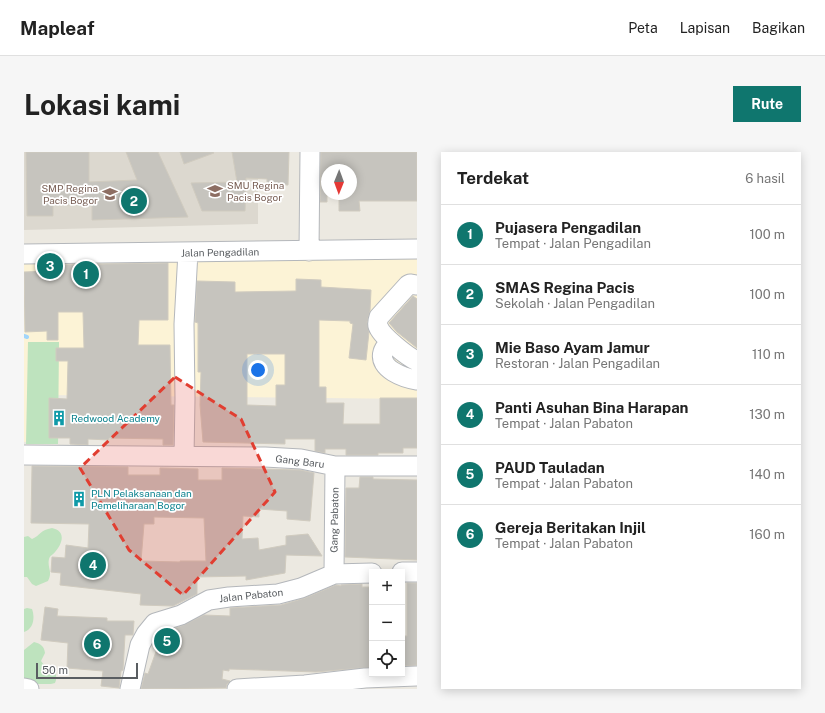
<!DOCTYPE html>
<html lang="id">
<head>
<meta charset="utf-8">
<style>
  body { margin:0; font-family:"Public Sans",sans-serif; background:#f6f6f6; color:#222 }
  .controls { position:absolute; right:12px; bottom:12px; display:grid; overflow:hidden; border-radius:0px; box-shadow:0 2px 10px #0003 }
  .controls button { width:36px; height:36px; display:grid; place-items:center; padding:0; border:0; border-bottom:1px solid #e0e0e0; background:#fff; color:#222; font:20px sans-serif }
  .compass { position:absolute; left:297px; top:12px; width:36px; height:36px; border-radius:50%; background:#fff; box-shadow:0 2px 10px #0003; rotate:181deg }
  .scale { position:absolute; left:12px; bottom:10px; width:102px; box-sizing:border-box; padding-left:4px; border:2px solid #595d61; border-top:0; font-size:11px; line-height:14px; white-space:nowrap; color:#595d61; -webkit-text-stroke:3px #fff; paint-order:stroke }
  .you { position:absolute; left:234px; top:218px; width:14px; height:14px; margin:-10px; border:3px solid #fff; border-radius:50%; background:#1a73e8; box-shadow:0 0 0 6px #1a73e833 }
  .badge { display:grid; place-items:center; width:26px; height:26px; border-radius:50%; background:#0f766e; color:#fff; font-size:13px; font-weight:700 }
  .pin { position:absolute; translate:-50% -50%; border:2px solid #fff; box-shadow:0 1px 4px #0006 }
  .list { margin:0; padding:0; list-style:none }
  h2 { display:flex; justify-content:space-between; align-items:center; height:52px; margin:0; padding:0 16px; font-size:17px }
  h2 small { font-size:13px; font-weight:400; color:#767676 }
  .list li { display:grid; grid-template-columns:26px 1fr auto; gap:12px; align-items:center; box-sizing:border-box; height:60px; padding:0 16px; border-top:1px solid #e0e0e0 }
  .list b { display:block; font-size:15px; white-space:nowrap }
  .list p { margin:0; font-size:13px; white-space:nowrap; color:#767676 }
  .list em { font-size:13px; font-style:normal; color:#767676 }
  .icon { flex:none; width:22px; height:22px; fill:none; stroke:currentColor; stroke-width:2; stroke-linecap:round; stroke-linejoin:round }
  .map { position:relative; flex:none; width:393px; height:537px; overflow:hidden; border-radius:0px }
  header { display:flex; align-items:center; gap:24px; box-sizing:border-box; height:56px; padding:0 20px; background:#fff; border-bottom:1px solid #e0e0e0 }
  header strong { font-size:19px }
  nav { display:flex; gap:22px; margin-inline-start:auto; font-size:14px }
  .intro { display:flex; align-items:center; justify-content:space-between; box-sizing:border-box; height:96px; padding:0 24px }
  h1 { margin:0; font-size:28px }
  .button { padding:10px 18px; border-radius:0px; background:#0f766e; color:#fff; font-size:14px; font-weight:700 }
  main { display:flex; gap:24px; padding:0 24px }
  aside { flex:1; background:#fff; border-radius:0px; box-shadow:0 2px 10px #0003 }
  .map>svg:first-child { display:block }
</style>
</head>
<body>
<header>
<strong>Mapleaf</strong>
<nav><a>Peta</a><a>Lapisan</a><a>Bagikan</a></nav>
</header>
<div class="intro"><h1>Lokasi kami</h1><a class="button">Rute</a></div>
<main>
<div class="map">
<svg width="393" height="537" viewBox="0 0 393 537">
  <rect width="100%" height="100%" fill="#ece9e1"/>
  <path fill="#fcf3d6" d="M393,104V247L22,243L11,289L0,290V110Z"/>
  <path fill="#dcd8cf" d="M0,0H234V72L0,78Z"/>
  <path fill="#bee3be" d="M4,190H35L34,292H2Z
    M28,376C42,379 39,391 31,400C29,403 26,403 25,407C23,416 29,419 24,429L12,434L8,432L3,425H0V385L4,384L8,387C17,383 16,378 28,376Z
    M3,456L8,457C11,465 10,477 0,480V457Z
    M10,490C17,492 20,494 21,501L17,509L20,513C29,515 35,522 31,531L27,532H13L0,537V498Z"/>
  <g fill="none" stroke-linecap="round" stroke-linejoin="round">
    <path stroke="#a1d5fb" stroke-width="4" d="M0,184L3,185"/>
  </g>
  <path fill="#c6c4be" stroke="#d0cbbf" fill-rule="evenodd" d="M2,0H65V30L113,28L102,0H134L164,65L68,68V53H29V64H3Z
    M156,0H189L190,1L160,12Z
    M208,0H265L264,33L243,32V27L222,26L221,59H178L167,31L213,30Z
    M297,0H393V49H335L336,59H315V42H327V18H303V50H296Z
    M144,111V168H115L114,193H146L147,253H150L149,293H139V287L85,286V288L64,287V293L46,292V286H25V246L43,247L44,209H32V196H60L59,160H34V188H23V179L1,180L0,120L22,119V113Z
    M272,127L297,128V135L347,138L346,159L343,170L345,180L342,208L325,206L329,172L326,171V169L295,168V235H302V251H320L319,272H356V246H393V296H379V301H354V303H322V297H301V301L291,299V287H261V292L179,290L176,253L177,220H174V171L171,170L173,129L211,130V140L272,139ZM223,202H261V233H252V254L223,253Z
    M389,144L393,147V196L373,180L365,171Z
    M8,314L104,315V323H136V316L174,317V328H198V316L276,318L290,321L286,369L263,367V359L235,357V365L219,364L218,387L234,386L235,398L262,393V384L284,382L298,404L262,403L261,421L222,428V424L173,425V442L149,454L116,453L117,442L36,433L37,421L27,420L28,405L41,406L42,393L64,396L65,372L7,371ZM130,365L180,366L182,409H156V410L117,409L120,372H130Z
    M336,325H349V327L393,328V408L321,405L322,336H335Z
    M383,431H393V513L378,514V484H383Z
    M338,432V435H348V515L292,520L205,517V519L199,518L198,527L206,529L203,532L202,536L117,537L121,521L124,522L139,480L160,473L180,463L206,464V456L257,453L281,446L312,433L317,434V433Z
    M21,455L34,457L33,464L83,466V469H110L109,483H101L99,518L97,519L95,536L77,534L79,519L43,516L44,491L17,488Z"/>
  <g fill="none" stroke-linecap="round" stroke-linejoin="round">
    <g stroke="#b4b7bb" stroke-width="21">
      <path id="minor" d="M285,99L286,0
        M0,102L393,97
        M393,133L386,132L384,133L355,165C354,168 353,171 354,174C357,184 384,205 393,209
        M366,189C364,192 360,196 359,200C354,217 380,226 393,228
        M0,303L241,305L277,307L311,314H393
        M160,304L161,247L160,172L164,100
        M378,420H393
        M310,422L311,314
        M0,536L5,537
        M106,537L116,493L122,482L131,471L157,463L185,448L205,445L254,442L277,436L310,422L348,421
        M213,537L281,533L341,526L393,524"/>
    </g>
    <use href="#minor" stroke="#fff" stroke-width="19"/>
  </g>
  <path fill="#e13e31" fill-opacity="0.2" stroke="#e13e31" stroke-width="3" stroke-dasharray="8 5" stroke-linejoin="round" d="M151,225L217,267L251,340L159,443L105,398L56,316Z"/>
  <defs>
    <g id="school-bare" transform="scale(1.2)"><path d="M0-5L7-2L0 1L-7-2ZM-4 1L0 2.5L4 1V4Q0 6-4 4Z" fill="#8d6e63" stroke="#fff" stroke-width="2.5" paint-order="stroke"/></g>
    <g id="building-bare" transform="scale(1.2)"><path d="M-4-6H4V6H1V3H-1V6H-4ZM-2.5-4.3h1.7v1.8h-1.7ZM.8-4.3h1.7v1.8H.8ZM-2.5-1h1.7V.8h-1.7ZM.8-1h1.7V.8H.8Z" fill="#0f9aa8" stroke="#fff" stroke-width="2.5" paint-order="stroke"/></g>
  </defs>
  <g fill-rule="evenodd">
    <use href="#school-bare" x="191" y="39"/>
    <use href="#school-bare" x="86" y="42"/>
    <use href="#building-bare" x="35" y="266"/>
    <use href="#building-bare" x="55" y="347"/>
  </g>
  <g text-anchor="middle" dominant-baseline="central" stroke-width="3.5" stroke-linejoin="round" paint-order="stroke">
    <g font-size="10" fill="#785e54" stroke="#fff" text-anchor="start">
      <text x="203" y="33">SMU Regina<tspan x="203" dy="12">Pacis Bogor</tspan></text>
      <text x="74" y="36" text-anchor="end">SMP Regina<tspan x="74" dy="12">Pacis Bogor</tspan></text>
    </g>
    <g font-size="10" fill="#595d61" stroke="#fff">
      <text transform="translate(196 100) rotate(-1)">Jalan Pengadilan</text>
      <text transform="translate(276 309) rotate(7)">Gang Baru</text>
      <text transform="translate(310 368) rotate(-89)">Gang Pabaton</text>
      <text transform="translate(227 443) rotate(-6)">Jalan Pabaton</text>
    </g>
    <g font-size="10" fill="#0d838f" stroke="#fff" text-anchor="start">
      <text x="47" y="266">Redwood Academy</text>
      <text x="67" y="341">PLN Pelaksanaan dan<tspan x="67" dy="12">Pemeliharaan Bogor</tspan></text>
    </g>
  </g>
</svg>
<div class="controls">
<button>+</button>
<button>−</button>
<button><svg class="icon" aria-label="locate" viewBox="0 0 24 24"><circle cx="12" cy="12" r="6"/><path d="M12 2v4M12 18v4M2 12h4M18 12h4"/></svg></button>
</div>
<svg class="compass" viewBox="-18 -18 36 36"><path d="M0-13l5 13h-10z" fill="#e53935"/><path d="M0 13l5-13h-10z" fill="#767676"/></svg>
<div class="scale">50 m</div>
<div class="you"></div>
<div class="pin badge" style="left:62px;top:122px">1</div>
<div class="pin badge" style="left:110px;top:49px">2</div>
<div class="pin badge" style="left:26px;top:114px">3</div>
<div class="pin badge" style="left:69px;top:413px">4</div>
<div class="pin badge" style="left:143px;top:489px">5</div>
<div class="pin badge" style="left:73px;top:492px">6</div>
</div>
<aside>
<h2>Terdekat<small>6 hasil</small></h2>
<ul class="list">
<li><span class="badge">1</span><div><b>Pujasera Pengadilan</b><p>Tempat · Jalan Pengadilan</p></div><em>100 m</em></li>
<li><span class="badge">2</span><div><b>SMAS Regina Pacis</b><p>Sekolah · Jalan Pengadilan</p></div><em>100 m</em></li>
<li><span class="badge">3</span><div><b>Mie Baso Ayam Jamur</b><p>Restoran · Jalan Pengadilan</p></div><em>110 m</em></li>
<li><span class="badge">4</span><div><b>Panti Asuhan Bina Harapan</b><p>Tempat · Jalan Pabaton</p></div><em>130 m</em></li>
<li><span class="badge">5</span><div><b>PAUD Tauladan</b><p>Tempat · Jalan Pabaton</p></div><em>140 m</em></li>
<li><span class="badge">6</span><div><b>Gereja Beritakan Injil</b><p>Tempat · Jalan Pabaton</p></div><em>160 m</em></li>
</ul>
</aside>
</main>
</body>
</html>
